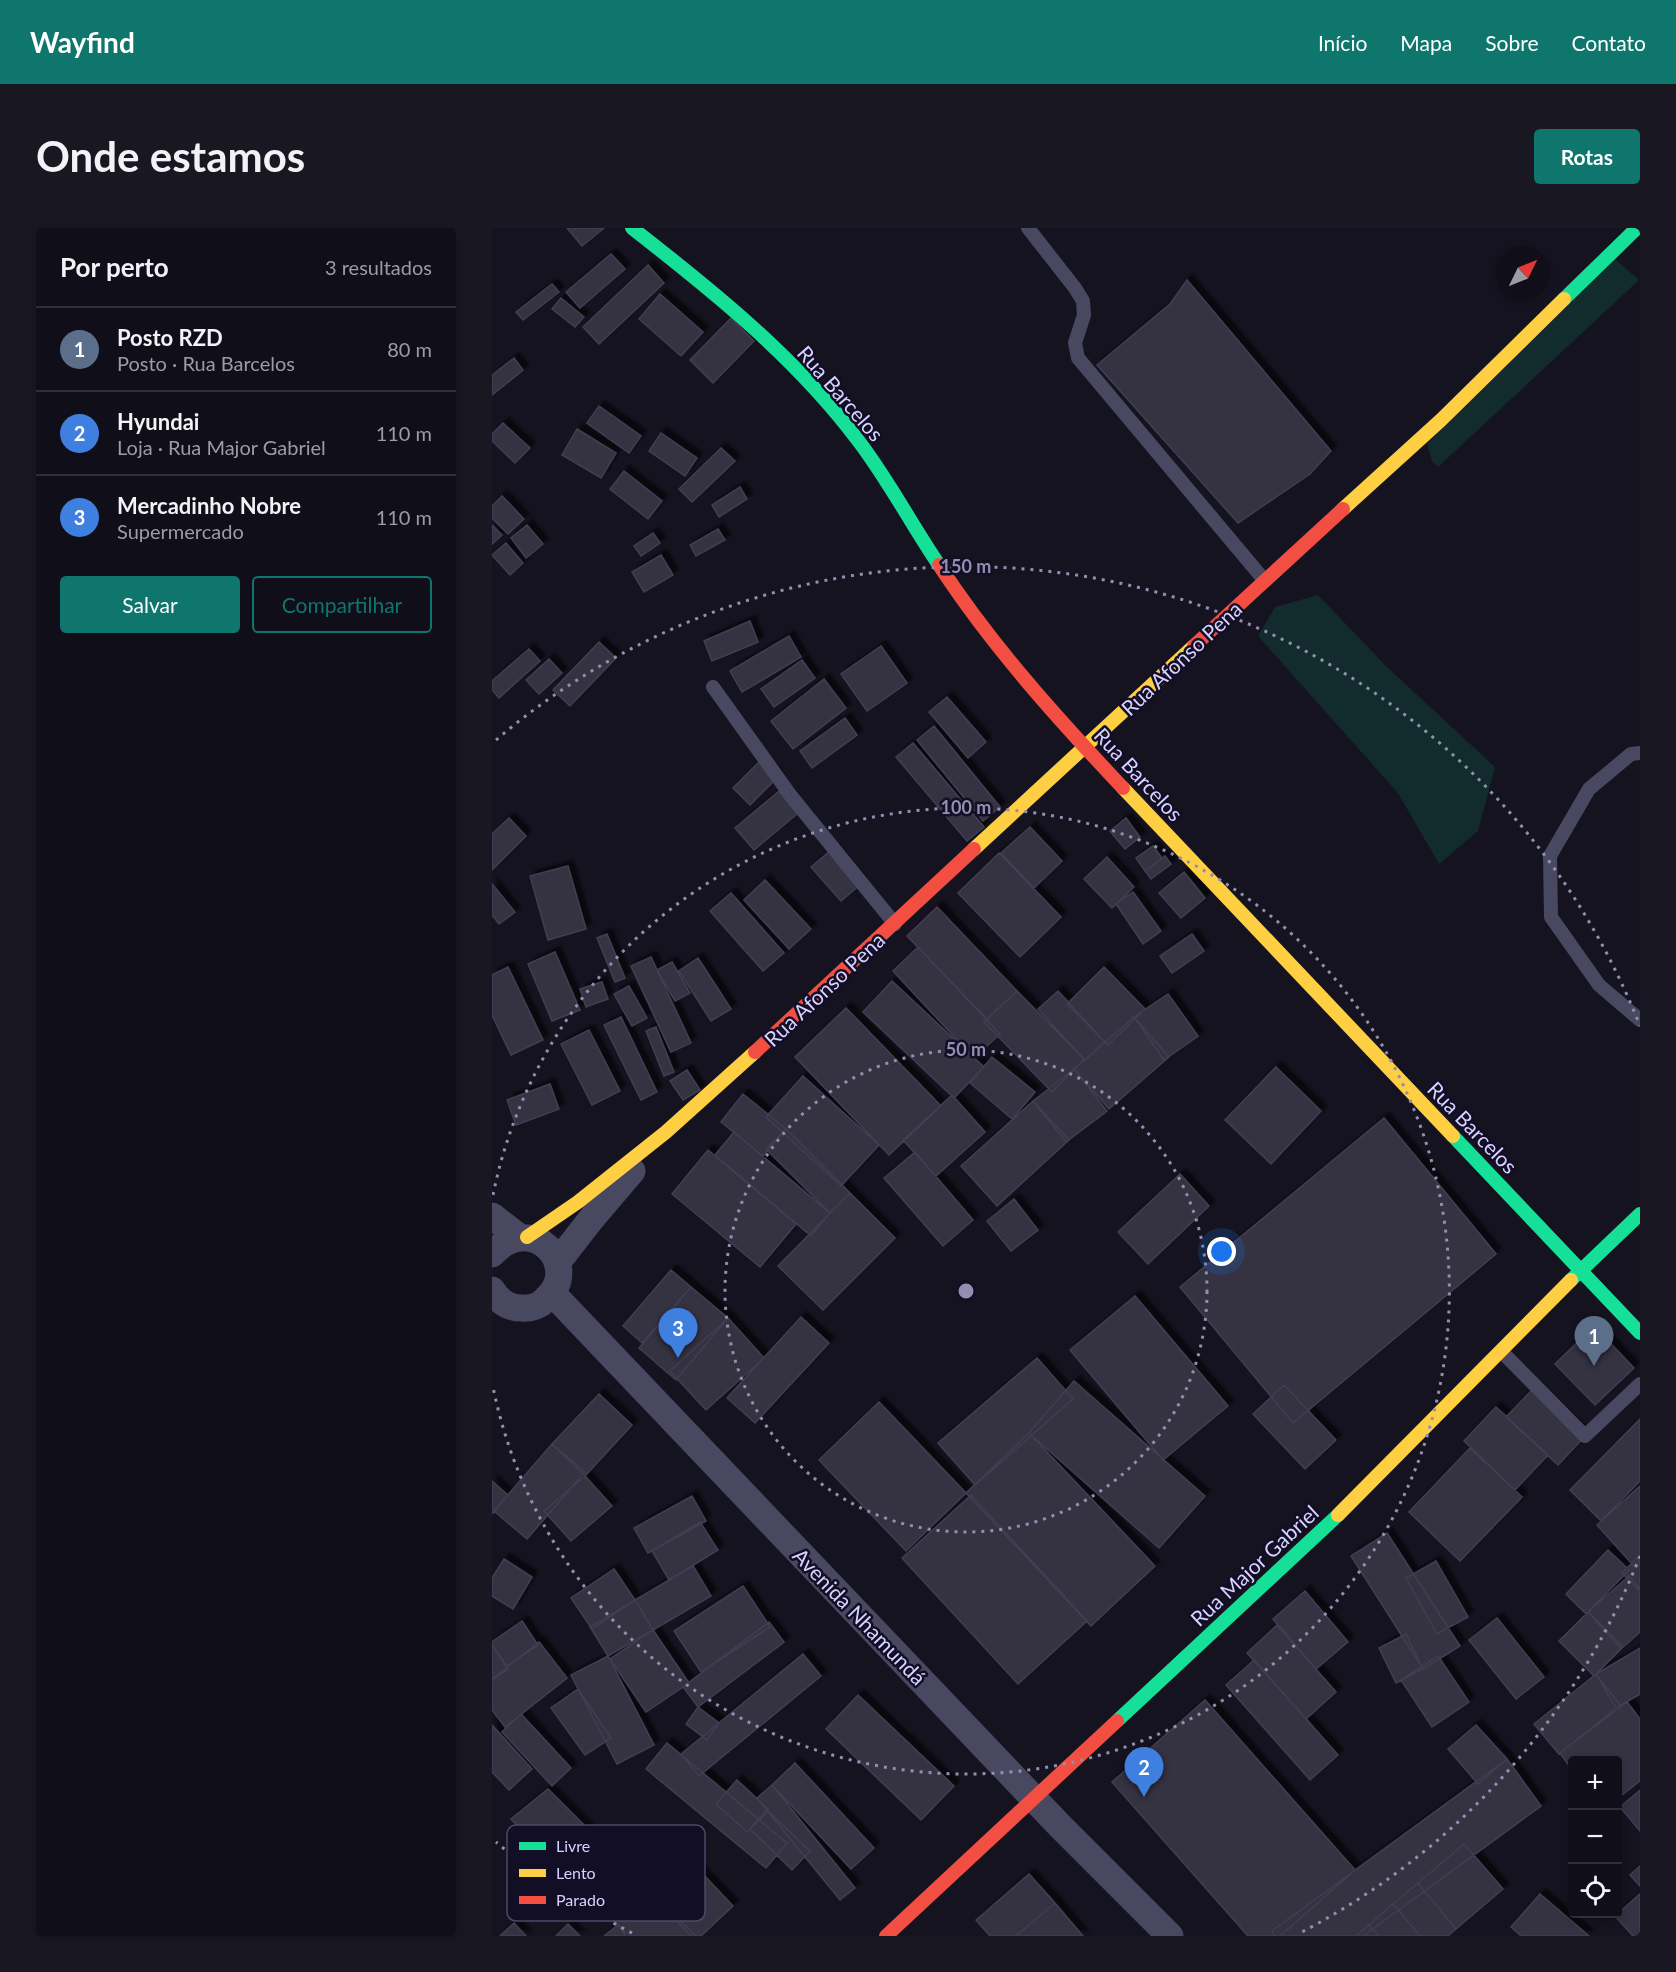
<!DOCTYPE html>
<html lang="pt">
<head>
<meta charset="utf-8">
<style>
  body { margin:0; font-family:Lato,sans-serif; background:#191721; color:#f1f3f6 }
  .controls { position:absolute; right:18px; bottom:18px; display:grid; overflow:hidden; border-radius:6px; box-shadow:0 3px 9px #0003 }
  .controls button { width:54px; height:54px; display:grid; place-items:center; padding:0; border:0; border-bottom:2px solid #302e37; background:#100e18; color:#f1f3f6; font:30px sans-serif }
  .compass { position:absolute; left:1004px; top:18px; width:54px; height:54px; border-radius:50%; background:#100e18; box-shadow:0 3px 9px #0003; rotate:47deg }
  .you { position:absolute; left:730px; top:1024px; width:21px; height:21px; margin:-15px; border:4px solid #fff; border-radius:50%; background:#1a73e8; box-shadow:0 0 0 9px #1a73e833 }
  .badge { display:grid; place-items:center; width:39px; height:39px; border-radius:50%; background:#0f766e; color:#fff; font-size:20px; font-weight:700 }
  .pin { position:absolute; translate:-50% -50px; filter:drop-shadow(0 2px 3px #0008) }
  .pin::after { content:''; position:absolute; top:32px; width:21px; height:18px; background:inherit; clip-path:polygon(0 0,100% 0,50% 100%) }
  .list { margin:0; padding:0; list-style:none }
  h2 { display:flex; justify-content:space-between; align-items:center; height:78px; margin:0; padding:0 24px; font-size:26px }
  h2 small { font-size:20px; font-weight:400; color:#9c9ca2 }
  .list li { display:grid; grid-template-columns:39px 1fr auto; gap:18px; align-items:center; box-sizing:border-box; height:84px; padding:0 24px; border-top:2px solid #302e37 }
  .list b { display:block; font-size:22px; white-space:nowrap }
  .list p { margin:0; font-size:20px; white-space:nowrap; color:#9c9ca2 }
  .list em { font-size:20px; font-style:normal; color:#9c9ca2 }
  .actions { display:flex; gap:12px; padding:18px 24px }
  .actions a { flex:1; padding:14px 0; border:2px solid #0f766e; border-radius:6px; text-align:center; font-size:21px; color:#0f766e }
  .actions .main { background:#0f766e; color:#fff }
  .icon { flex:none; width:33px; height:33px; fill:none; stroke:currentColor; stroke-width:2; stroke-linecap:round; stroke-linejoin:round }
  .map { position:relative; flex:none; width:1148px; height:1708px; overflow:hidden; border-radius:6px }
  header { display:flex; align-items:center; gap:36px; box-sizing:border-box; height:84px; padding:0 30px; background:#0f766e; color:#fff }
  header strong { font-size:28px }
  nav { display:flex; gap:33px; margin-inline-start:auto; font-size:21px }
  .intro { display:flex; align-items:center; justify-content:space-between; box-sizing:border-box; height:144px; padding:0 36px }
  h1 { margin:0; font-size:42px }
  .button { padding:15px 27px; border-radius:6px; background:#0f766e; color:#fff; font-size:21px; font-weight:700 }
  main { display:flex; gap:36px; padding:0 36px }
  aside { flex:1; background:#100e18; border-radius:6px; box-shadow:0 3px 9px #0003 }
  .map>svg:first-child { display:block }
</style>
</head>
<body>
<header>
<strong>Wayfind</strong>
<nav><a>Início</a><a>Mapa</a><a>Sobre</a><a>Contato</a></nav>
</header>
<div class="intro"><h1>Onde estamos</h1><a class="button">Rotas</a></div>
<main>
<aside>
<h2>Por perto<small>3 resultados</small></h2>
<ul class="list">
<li><span class="badge" style="background:#5c6f8a">1</span><div><b>Posto RZD</b><p>Posto · Rua Barcelos</p></div><em>80 m</em></li>
<li><span class="badge" style="background:#3f7fe0">2</span><div><b>Hyundai</b><p>Loja · Rua Major Gabriel</p></div><em>110 m</em></li>
<li><span class="badge" style="background:#3f7fe0">3</span><div><b>Mercadinho Nobre</b><p>Supermercado</p></div><em>110 m</em></li>
</ul>
<div class="actions"><a class="main">Salvar</a><a>Compartilhar</a></div>
</aside>
<div class="map">
<svg width="1148" height="1708" viewBox="0 0 1148 1708">
  <defs>
    <filter id="shadow"><feDropShadow dx="5.5" dy="-5.5" stdDeviation="1.5" flood-color="#0009"/></filter>
  </defs>
  <rect width="100%" height="100%" fill="#161320"/>
  <path fill="#122b2c" d="M1123,31L1147,52L946,239L940,233L935,216Z
    M826,367L895,439L1003,539L986,603L947,636L906,565L766,408L783,379Z"/>
  <path fill="#343142" stroke="#423e53" stroke-width="1.5" filter="url(#shadow)" d="M75,0H112L90,18Z
    M119,26L133,41L88,80L74,64Z
    M156,37L172,55L107,116L91,99Z
    M695,52L839,223L818,246L746,295L605,137L678,76Z
    M60,56L67,64L31,92L24,84Z
    M168,66L211,104L189,128L147,91Z
    M69,70L92,89L83,99L60,81Z
    M239,90L262,113L221,155L198,132Z
    M22,130L31,142L0,167V147Z
    M107,178L149,208L137,225L95,195Z
    M11,195L38,220L23,235L0,213V206Z
    M85,201L124,225L109,250L70,227Z
    M169,205L205,230L193,248L157,223Z
    M229,220L243,233L200,274L187,261Z
    M132,243L170,273L156,291L118,261Z
    M248,259L255,271L227,289L220,277Z
    M10,268L32,291L16,306L0,290V278Z
    M0,297L10,307L0,316Z
    M35,297L51,316L34,330L19,310Z
    M226,301L233,312L204,328L198,317Z
    M161,305L168,315L149,328L142,318Z
    M14,315L31,335L18,347L0,327Z
    M169,327L181,347L152,364L140,344Z
    M258,393L266,414L220,433L212,413Z
    M297,408L309,429L250,464L238,443Z
    M107,414L124,430L78,478L61,462Z
    M389,418L415,455L375,483L349,446Z
    M37,421L48,433L7,470L0,462V453Z
    M57,431L70,445L47,466L34,452Z
    M310,432L323,450L282,479L269,461Z
    M332,451L354,480L301,521L279,493Z
    M455,469L494,514L476,530L437,484Z
    M353,490L365,507L320,540L308,523Z
    M442,498L508,579L491,593L425,512Z
    M421,515L492,599L475,613L404,529Z
    M268,533L285,550L258,577L241,560Z
    M287,563L305,586L262,622L243,600Z
    M17,590L34,608L0,642V606Z
    M634,590L648,609L633,621L618,603Z
    M538,599L570,633L542,660L509,625Z
    M661,618L670,630L653,643L644,630Z
    M339,622L369,656L349,673L319,639Z
    M507,625L569,689L528,729L466,665Z
    M673,628L679,636L659,651L653,643Z
    M615,629L642,659L620,680L592,651Z
    M76,638L94,701L56,712L38,648Z
    M692,644L713,670L689,690L667,665Z
    M273,652L319,701L297,721L252,672Z
    M0,656L23,684L7,696L0,687Z
    M641,664L669,703L651,716L624,676Z
    M239,665L292,725L271,743L218,683Z
    M445,679L525,763L495,791L415,708Z
    M115,706L133,750L123,754L105,710Z
    M700,706L712,723L680,745L668,728Z
    M426,719L508,806L482,830L401,743Z
    M63,724L88,782L60,793L36,736Z
    M159,729L199,815L179,824L139,738Z
    M206,730L239,781L219,793L187,743Z
    M180,734L198,765L183,773L165,742Z
    M16,739L51,812L19,827L0,787V747Z
    M612,739L653,781L616,817L575,776Z
    M400,753L492,839L462,870L371,784Z
    M110,754L116,771L94,779L88,761Z
    M137,758L155,790L140,798L122,766Z
    M525,763L592,831L560,864L492,794Z
    M566,763L613,814L593,832L546,781Z
    M676,766L706,808L672,832L642,789Z
    M354,780L449,878L397,927L303,829Z
    M129,789L165,864L149,872L112,797Z
    M642,789L677,829L617,881L582,841Z
    M164,799L182,844L172,848L154,803Z
    M97,802L128,863L100,877L69,816Z
    M500,829L543,864L520,891L478,855Z
    M784,839L829,883L779,936L733,892Z
    M582,841L615,883L574,914L541,873Z
    M195,842L208,862L191,872L178,853Z
    M311,848L387,917L349,958L274,889Z
    M58,856L67,881L24,897L15,872Z
    M251,866L294,901L271,928L229,894Z
    M460,867L493,904L444,948L411,912Z
    M541,873L577,912L505,978L469,938Z
    M892,890L1004,1026L801,1195L688,1059Z
    M294,901L358,965L338,985L274,921Z
    M242,904L338,985L319,1008L223,927Z
    M216,922L304,996L268,1039L180,966Z
    M423,924L481,992L451,1018L392,950Z
    M688,946L717,978L656,1036L626,1004Z
    M358,965L403,1010L331,1082L286,1038Z
    M522,971L546,1002L519,1023L495,993Z
    M179,1042L199,1059L150,1115L131,1098Z
    M199,1059L236,1090L184,1152L147,1120Z
    M643,1068L736,1178L671,1232L578,1122Z
    M309,1089L337,1115L263,1195L235,1170Z
    M236,1090L272,1130L214,1182L178,1143Z
    M1102,1098L1142,1140L1103,1177L1063,1136Z
    M545,1130L581,1171L483,1257L446,1215Z
    M582,1153L713,1268L667,1320L537,1205Z
    M792,1157L844,1212L813,1241L761,1186Z
    M1042,1160L1093,1208L1066,1237L1014,1189Z
    M107,1166L140,1197L93,1248L60,1216Z
    M387,1174L474,1265L414,1323L327,1232Z
    M1004,1179L1056,1227L1023,1262L972,1213Z
    M1148,1191V1253L1109,1293L1078,1262Z
    M537,1205L663,1338L599,1398L474,1265Z
    M60,1216L93,1244L35,1311L2,1283Z
    M978,1220L1030,1269L968,1333L917,1284Z
    M93,1248L120,1278L79,1313L52,1283Z
    M0,1253L16,1267L0,1286Z
    M1148,1258V1332L1142,1338L1105,1297Z
    M479,1267L595,1393L526,1456L410,1330Z
    M200,1268L214,1293L156,1325L142,1300Z
    M208,1294L226,1322L177,1352L160,1323Z
    M895,1305L968,1418L931,1441L859,1328Z
    M1116,1322L1137,1342L1094,1386L1074,1366Z
    M1148,1327V1363L1130,1345Z
    M12,1331L40,1349L21,1381L0,1368V1350Z
    M944,1333L976,1389L945,1406L914,1350Z
    M201,1338L219,1368L161,1402L143,1372Z
    M122,1341L143,1372L100,1401L79,1370Z
    M1137,1348L1148,1361V1404L1129,1421L1096,1384Z
    M251,1358L278,1399L209,1444L182,1403Z
    M813,1363L856,1414L824,1441L781,1391Z
    M143,1372L161,1402L116,1428L98,1399Z
    M1096,1384L1131,1419L1102,1448L1067,1413Z
    M1005,1390L1052,1449L1024,1471L977,1412Z
    M30,1393L46,1417L15,1438L0,1417V1414Z
    M277,1394L292,1414L206,1479L191,1459Z
    M785,1397L844,1464L814,1491L755,1425Z
    M161,1402L197,1455L154,1484L118,1431Z
    M914,1406L931,1441L904,1455L887,1420Z
    M47,1414L75,1450L13,1499L0,1482V1451Z
    M0,1417L16,1441L0,1452Z
    M1148,1420V1466L1124,1480L1104,1446Z
    M311,1426L329,1448L207,1548L189,1526Z
    M116,1428L162,1517L125,1536L79,1447Z
    M946,1428L977,1474L940,1499L909,1452Z
    M762,1432L846,1527L818,1552L734,1457Z
    M1104,1446L1128,1477L1067,1526L1042,1496Z
    M86,1461L119,1510L93,1527L59,1480Z
    M366,1467L462,1558L429,1592L334,1501Z
    M713,1472L863,1642L788,1708H756L620,1554Z
    M1135,1474L1148,1491V1553L1126,1570V1532H1080V1542L1068,1525Z
    M206,1479L227,1495L215,1512L194,1496Z
    M29,1486L79,1540L60,1558L10,1504Z
    M0,1497L40,1541L17,1562L0,1544Z
    M984,1497L1015,1531L986,1556L956,1521Z
    M175,1515L295,1615L274,1640L154,1541Z
    M1015,1531L1049,1578L871,1708H783L780,1703Z
    M303,1535L382,1620L359,1641L280,1557Z
    M245,1552L276,1581L255,1604L224,1576Z
    M280,1557L363,1660L348,1672L265,1570Z
    M56,1561L135,1640L204,1708H137L126,1697L19,1591Z
    M1148,1562V1603L1128,1579Z
    M276,1583L318,1623L300,1642L258,1601Z
    M172,1605L241,1678L209,1708H199L135,1640Z
    M972,1616L1011,1661L964,1701L926,1655Z
    M1148,1638V1658L1138,1647Z
    M537,1646L563,1675L524,1708H498L484,1692Z
    M926,1655L964,1701L956,1708H928L901,1676Z
    M1048,1666L1097,1708H1029L1019,1699Z
    M1148,1666V1708H1141L1123,1688Z
    M563,1675L591,1708H524Z
    M901,1676L928,1708H887L877,1697Z
    M22,1695L34,1708H8Z
    M76,1696L88,1708H64Z
    M126,1697L134,1708H112Z
    M877,1697L887,1708H864Z"/>
  <g fill="none" stroke-linecap="round" stroke-linejoin="round">
    <path stroke="#494861" stroke-width="14" d="M536,0L583,60L591,73L592,87L583,115L586,130L773,353
      M221,459L299,568L403,696
      M1148,525L1139,526L1097,561L1058,628L1059,689L1107,757L1148,792
      M1010,1124L1093,1208L1148,1156"/>
    <path stroke="#494861" stroke-width="27" d="M0,988L27,1009
      M0,1026C40,982 90,1038 55,1070C49,1077 40,1081 30,1080C17,1080 7,1074 0,1062
      M65,1035L100,990L140,943
      M61,1066L568,1598L678,1708"/>
    <path stroke="#16e098" stroke-width="14" d="M140,0C221,63 303,129 365,211C396,251 419,296 447,337
      M1072,71L1145,0
      M961,908L1148,1105
      M1079,1052L1148,986
      M625,1493L846,1287"/>
    <path stroke="#ffcf43" stroke-width="14" d="M851,281L949,192L1072,71
      M631,560L961,908
      M482,621L702,418
      M35,1009L86,974L174,904L263,824
      M846,1287L1079,1052"/>
    <path stroke="#f24e42" stroke-width="14" d="M447,337C500,418 565,490 631,560
      M702,418L851,281
      M263,824L482,621
      M394,1708L625,1493"/>
  </g>
  <g fill="none" stroke="#938fb1" stroke-width="3" stroke-dasharray="3 6">
    <circle cx="474" cy="1063" r="241"/>
    <path d="M1 967A483 483 0 1 1 1 1159"/>
    <path d="M1148 1328A724 724 0 0 1 808 1705M140 1705A724 724 0 0 1 4 1614M4 512A724 724 0 0 1 1148 798"/>
  </g>
  <g text-anchor="middle" dominant-baseline="central" stroke-width="5" stroke-linejoin="round" paint-order="stroke">
    <g font-size="21" fill="#d7d2ff" stroke="#120e25">
      <text transform="translate(349 165) rotate(49)">Rua Barcelos</text>
      <text transform="translate(689 430) rotate(-43)">Rua Afonso Pena</text>
      <text transform="translate(647 546) rotate(47)">Rua Barcelos</text>
      <text transform="translate(332 761) rotate(-43)">Rua Afonso Pena</text>
      <text transform="translate(981 899) rotate(46)">Rua Barcelos</text>
      <text transform="translate(762 1337) rotate(-43)">Rua Major Gabriel</text>
      <text transform="translate(368 1388) rotate(46)">Avenida Nhamundá</text>
    </g>
  </g>
  <rect x="15" y="1597" width="198" height="96" rx="9" fill="#120e25" stroke="#4d4966" stroke-width="1.5"/>
  <rect x="27" y="1614" width="27" height="8" fill="#16e098"/>
  <rect x="27" y="1641" width="27" height="8" fill="#ffcf43"/>
  <rect x="27" y="1668" width="27" height="8" fill="#f24e42"/>
  <g font-size="16" fill="#d7d2ff">
    <text x="64" y="1624">Livre</text>
    <text x="64" y="1651">Lento</text>
    <text x="64" y="1678">Parado</text>
  </g>
  <circle cx="474" cy="1063" r="9" fill="#938fb1" stroke="#120e25" stroke-width="3"/>
  <g font-size="18" text-anchor="middle" font-weight="bold" fill="#938fb1" stroke="#120e25" stroke-width="5" stroke-linejoin="round" paint-order="stroke">
    <text x="474" y="345">150 m</text>
    <text x="474" y="586">100 m</text>
    <text x="474" y="828">50 m</text>
  </g>
</svg>
<div class="controls">
<button>+</button>
<button>−</button>
<button><svg class="icon" aria-label="locate" viewBox="0 0 24 24"><circle cx="12" cy="12" r="6"/><path d="M12 2v4M12 18v4M2 12h4M18 12h4"/></svg></button>
</div>
<svg class="compass" viewBox="-18 -18 36 36"><path d="M0-13l5 13h-10z" fill="#e53935"/><path d="M0 13l5-13h-10z" fill="#9c9ca2"/></svg>
<div class="you"></div>
<div class="pin badge" style="left:1102px;top:1138px;background:#5c6f8a">1</div>
<div class="pin badge" style="left:652px;top:1569px;background:#3f7fe0">2</div>
<div class="pin badge" style="left:186px;top:1130px;background:#3f7fe0">3</div>
</div>
</main>
</body>
</html>
